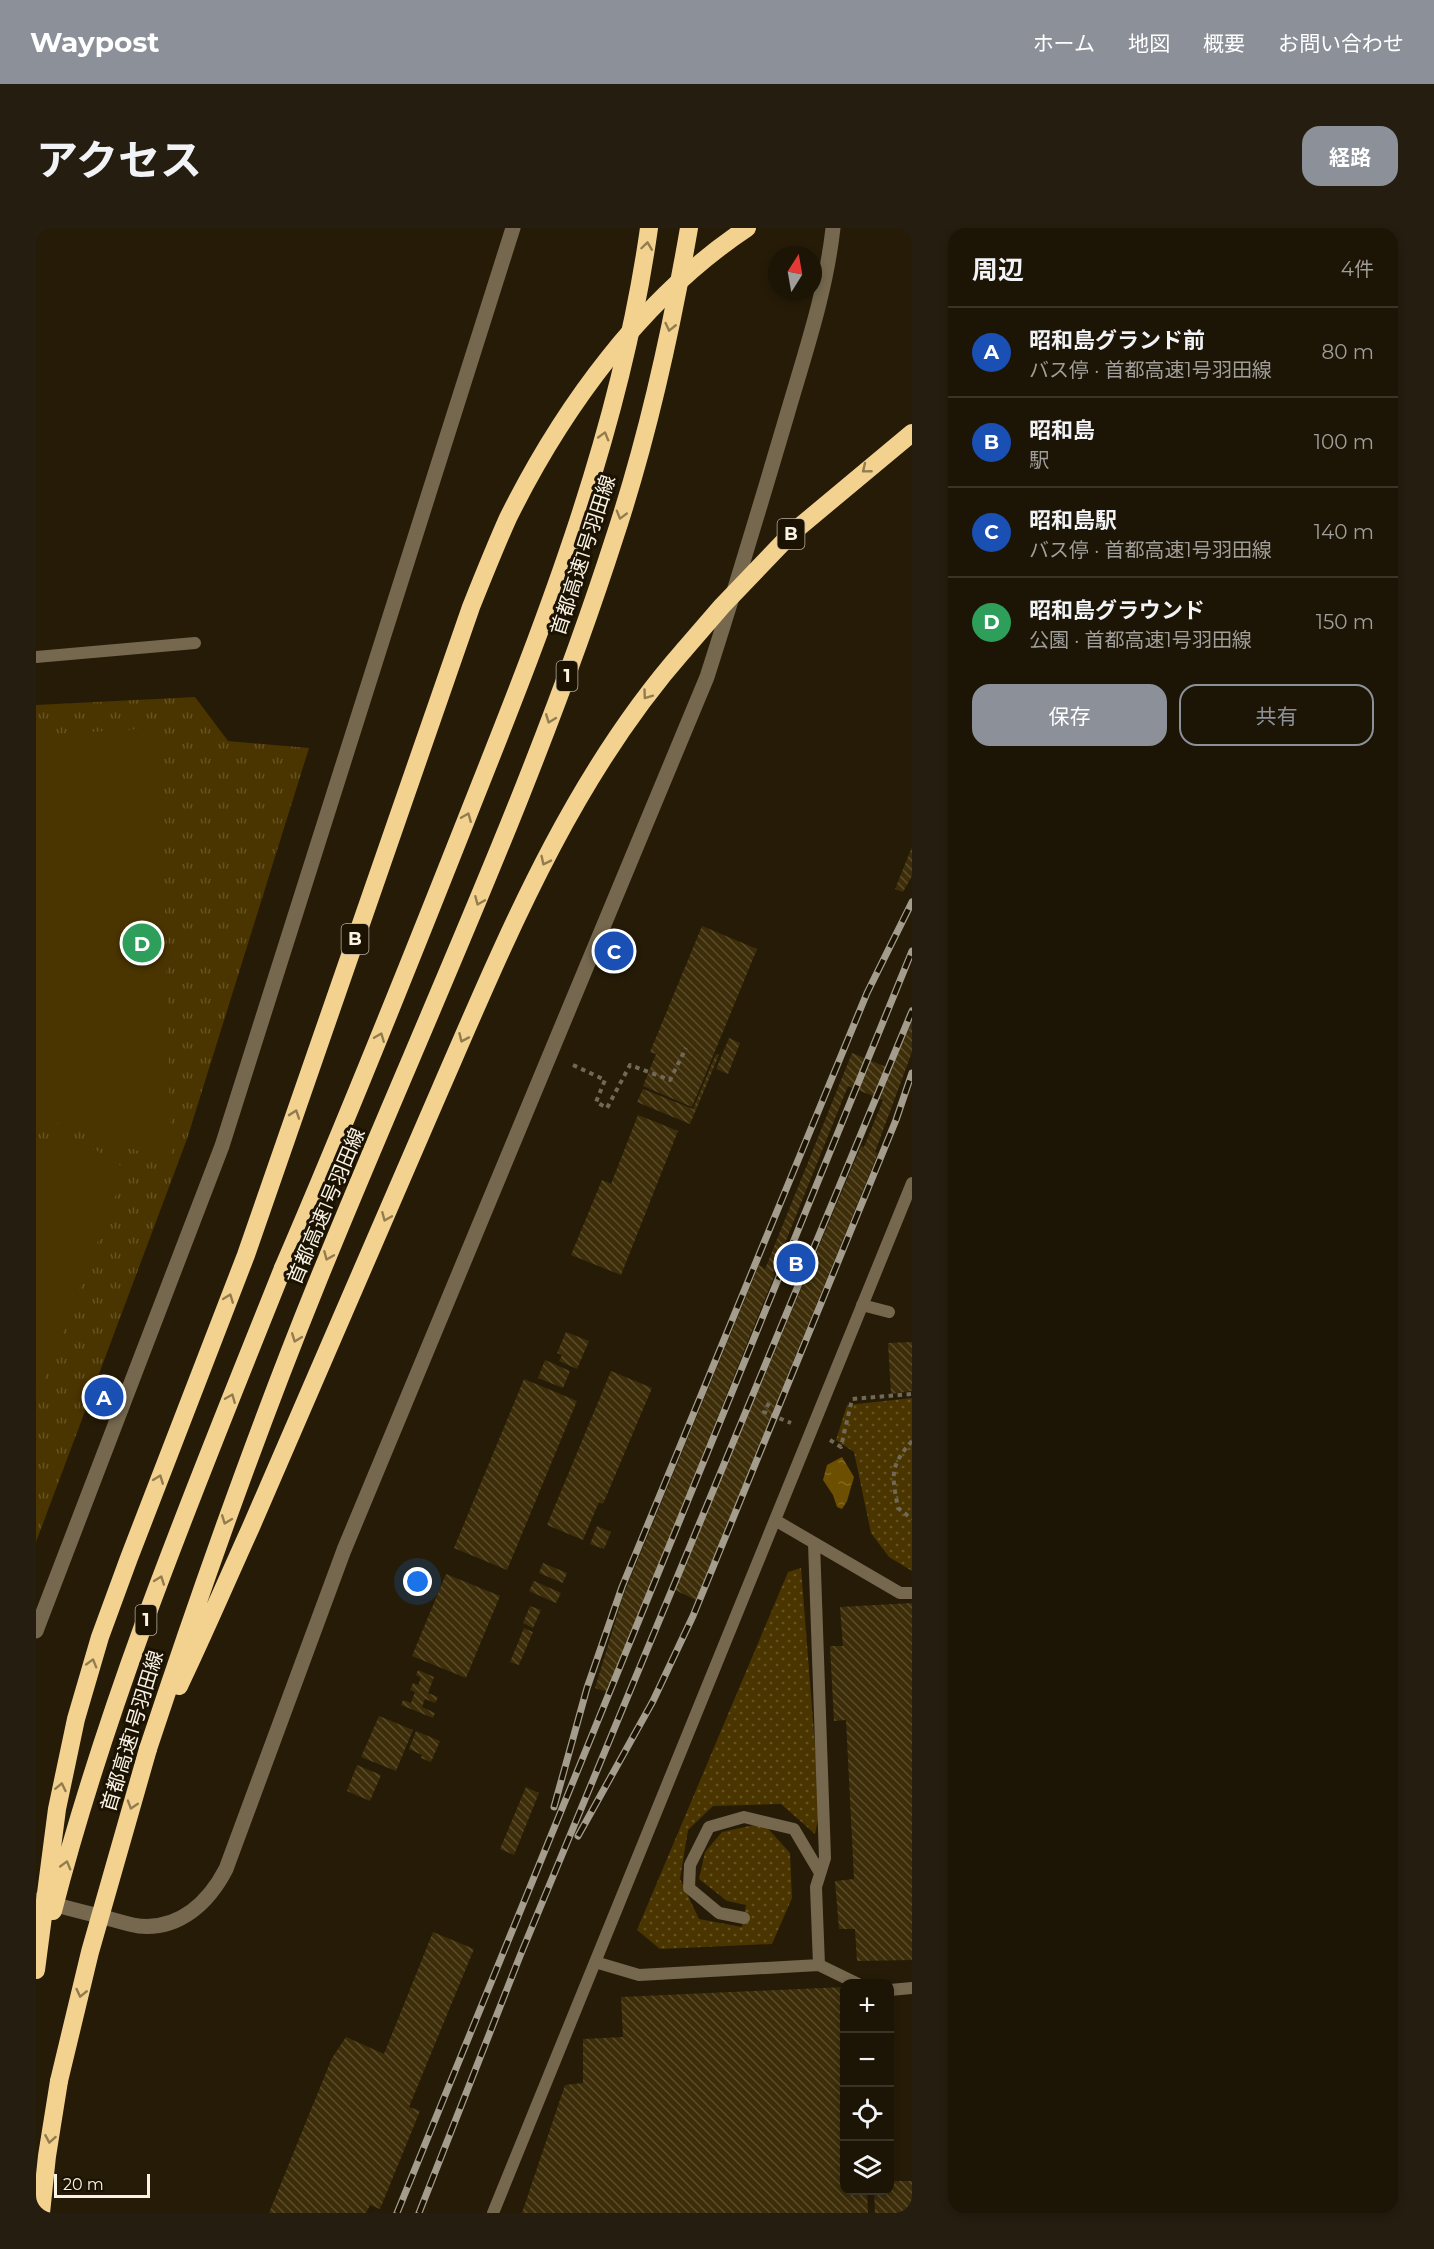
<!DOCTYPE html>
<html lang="ja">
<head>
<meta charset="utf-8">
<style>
  body { margin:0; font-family:Montserrat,"Noto Sans JP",sans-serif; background:#251d0f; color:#f1f3f6 }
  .controls { position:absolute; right:18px; bottom:18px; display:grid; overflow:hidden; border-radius:12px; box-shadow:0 3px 9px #0003 }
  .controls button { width:54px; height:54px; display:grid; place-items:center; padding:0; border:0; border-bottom:2px solid #3a3327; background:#1c1405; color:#f1f3f6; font:30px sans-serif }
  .compass { position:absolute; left:732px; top:18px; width:54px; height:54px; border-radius:50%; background:#1c1405; box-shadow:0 3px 9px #0003; rotate:11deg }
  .scale { position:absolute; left:18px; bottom:15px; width:96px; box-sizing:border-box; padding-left:6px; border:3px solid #f9f3e6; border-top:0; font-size:16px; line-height:21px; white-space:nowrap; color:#f9f3e6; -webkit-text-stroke:4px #1b1201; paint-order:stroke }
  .you { position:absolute; left:382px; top:1354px; width:21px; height:21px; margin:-15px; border:4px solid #fff; border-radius:50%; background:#1a73e8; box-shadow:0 0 0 9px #1a73e833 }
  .badge { display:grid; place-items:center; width:39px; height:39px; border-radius:50%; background:#8c9099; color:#fff; font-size:20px; font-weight:700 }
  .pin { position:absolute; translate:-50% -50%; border:3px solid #fff; box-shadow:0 2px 6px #0006 }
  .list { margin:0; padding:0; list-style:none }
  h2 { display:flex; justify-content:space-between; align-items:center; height:78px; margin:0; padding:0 24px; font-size:26px }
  h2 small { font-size:20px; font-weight:400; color:#a09e9a }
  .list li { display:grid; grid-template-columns:39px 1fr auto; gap:18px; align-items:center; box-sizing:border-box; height:90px; padding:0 24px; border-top:2px solid #3a3327 }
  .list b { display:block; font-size:22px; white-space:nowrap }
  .list p { margin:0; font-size:20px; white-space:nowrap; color:#a09e9a }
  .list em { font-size:20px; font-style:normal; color:#a09e9a }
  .actions { display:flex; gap:12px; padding:18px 24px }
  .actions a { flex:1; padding:14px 0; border:2px solid #8c9099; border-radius:18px; text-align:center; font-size:21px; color:#8c9099 }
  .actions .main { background:#8c9099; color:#fff }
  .icon { flex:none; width:33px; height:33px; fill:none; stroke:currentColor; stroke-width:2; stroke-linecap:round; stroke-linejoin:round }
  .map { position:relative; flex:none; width:876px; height:1985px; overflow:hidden; border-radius:18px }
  header { display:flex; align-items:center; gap:36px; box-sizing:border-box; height:84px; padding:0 30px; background:#8c9099; color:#fff }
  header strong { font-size:28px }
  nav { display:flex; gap:33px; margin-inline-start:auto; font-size:21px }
  .intro { display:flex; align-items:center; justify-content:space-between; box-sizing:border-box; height:144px; padding:0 36px }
  h1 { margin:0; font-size:42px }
  .button { padding:15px 27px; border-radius:18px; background:#8c9099; color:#fff; font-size:21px; font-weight:700 }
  main { display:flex; gap:36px; padding:0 36px }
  aside { flex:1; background:#1c1405; border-radius:18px; box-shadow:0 3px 9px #0003 }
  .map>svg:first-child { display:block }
</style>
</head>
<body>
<header>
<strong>Waypost</strong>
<nav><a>ホーム</a><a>地図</a><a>概要</a><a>お問い合わせ</a></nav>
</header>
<div class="intro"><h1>アクセス</h1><a class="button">経路</a></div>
<main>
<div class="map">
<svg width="876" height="1985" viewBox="0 0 876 1985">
  <defs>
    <pattern id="grass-dots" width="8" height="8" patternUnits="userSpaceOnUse" patternTransform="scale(1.5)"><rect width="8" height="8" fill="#4a3500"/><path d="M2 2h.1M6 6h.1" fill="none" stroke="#655325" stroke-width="1.8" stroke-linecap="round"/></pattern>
    <pattern id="park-tufts" width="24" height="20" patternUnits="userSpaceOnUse" patternTransform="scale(1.5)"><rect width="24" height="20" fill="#4a3500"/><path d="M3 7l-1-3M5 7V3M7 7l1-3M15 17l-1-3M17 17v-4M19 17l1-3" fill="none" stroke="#655325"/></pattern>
    <pattern id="water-ripples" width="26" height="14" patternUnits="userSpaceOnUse" patternTransform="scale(1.5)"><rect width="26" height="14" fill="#6c4f00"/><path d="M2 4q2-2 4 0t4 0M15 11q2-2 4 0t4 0" fill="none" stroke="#826925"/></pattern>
    <pattern id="building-back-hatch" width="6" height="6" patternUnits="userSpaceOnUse" patternTransform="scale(1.5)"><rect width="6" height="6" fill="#3d2e09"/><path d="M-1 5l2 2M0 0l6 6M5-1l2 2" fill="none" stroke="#5a4d2d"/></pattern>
  </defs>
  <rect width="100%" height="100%" fill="#251b07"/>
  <path fill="url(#grass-dots)" d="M876,1170V1343L853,1329L835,1305L818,1224L800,1212L811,1177Z
    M765,1340L784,1581L779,1606L745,1576L677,1578L652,1602L644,1651L663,1691L706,1699L710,1677L691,1673L663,1651L669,1624L686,1604L727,1595L754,1625L756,1670L736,1716L624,1721L601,1702L752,1344Z"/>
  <path fill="url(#park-tufts)" d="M159,469L192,513L273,520L151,911L0,1314V477Z"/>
  <path fill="#4a3500" d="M106,501L125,520L135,934L10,891L0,890V507Z
    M0,910L60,922L90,941L0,1172Z"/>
  <path fill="url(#water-ripples)" d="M806,1229L818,1249L811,1273L806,1281L801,1279L797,1267L787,1252L791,1237Z"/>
  <path fill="url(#building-back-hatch)" d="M876,619V648L867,664L859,661Z
    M666,698L721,721L656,879L607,858L620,826L614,824Z
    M876,794V824L839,924L842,925L660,1372L639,1362L825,918L828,919L847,872L812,858L737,1045L739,1046L571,1464L559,1460L587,1368L723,1037L729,1041L816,825L855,841Z
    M693,810L704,815L692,846L680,841Z
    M680,826L683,827L654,896L601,874L607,861L657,881Z
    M602,887L642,903L585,1047L535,1027L566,952L575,956Z
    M530,1104L553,1113L541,1141L523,1133L526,1127L521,1125Z
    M876,1114V1163L855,1166L852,1115Z
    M509,1132L534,1143L527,1160L502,1150Z
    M575,1143L616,1160L567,1276L563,1274L547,1312L511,1297Z
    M488,1151L541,1173L471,1342L418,1320Z
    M561,1298L575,1304L568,1321L554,1316Z
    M507,1335L531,1345L527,1355L503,1345Z
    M410,1346L464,1368L430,1450L376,1428Z
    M498,1353L525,1365L520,1375L493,1363Z
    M876,1375V1732L821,1733L819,1701H803L799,1653L818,1651L810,1492L798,1493L794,1418H807L804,1379Z
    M494,1378L505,1382L497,1400L487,1395Z
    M488,1400L497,1404L483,1437L474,1434Z
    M382,1442L398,1449L392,1465L402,1469L399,1475L389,1471L386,1479L399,1485L397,1490L365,1477L367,1472L375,1475L379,1464L374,1462L377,1455L382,1457L385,1450L380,1447Z
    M343,1488L377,1502L360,1543L325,1529Z
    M380,1503L404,1513L395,1534L385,1530L386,1527L373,1521Z
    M321,1537L345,1547L334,1573L311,1563Z
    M490,1559L503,1565L478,1627L464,1621Z
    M397,1704L438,1721L373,1879L384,1883L344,1981L334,1977L330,1985H233L296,1830L310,1809L348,1826Z
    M808,1759V1962H831L832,1985H486L529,1857L547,1855V1811L587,1809L585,1769Z
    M854,1953H876V1985H839L838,1962H854Z"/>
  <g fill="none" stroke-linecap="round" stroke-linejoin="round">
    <path stroke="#716957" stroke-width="4" stroke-dasharray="4.5 4.5" stroke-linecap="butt" d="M537,837L569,852L560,874L571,880L594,837L634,852L650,820
      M733,1175L728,1184L755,1195
      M794,1212L805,1219L816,1171L876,1166
      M876,1213C853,1239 856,1247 862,1280L876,1291"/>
    <path stroke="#75684e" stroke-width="12" d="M0,429L159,415
      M826,1077L853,1084
      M739,1292L864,1365H876
      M778,1315L789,1630L780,1659L783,1737
      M708,1690L683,1685L653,1660L654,1637L673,1599L708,1589L758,1601L784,1645
      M559,1734L603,1747L783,1737L822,1756
      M854,1762L876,1760
      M457,1985L876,955"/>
    <path stroke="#75684e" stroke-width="15" d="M0,1403L186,918L477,0
      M0,1672C21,1677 42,1683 63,1688C76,1691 90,1696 103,1698C144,1702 173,1674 190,1641L308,1322L671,449C699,362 725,275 751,187C769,125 790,64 797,0"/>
    <path stroke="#f3d28f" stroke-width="18" d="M247,1040C314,885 376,729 438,572C512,386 585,200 613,0
      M143,1458C168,1406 191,1352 215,1299C279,1154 341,1008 404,862C471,708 536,549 648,422
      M112,1521C164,1364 219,1208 281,1055C382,806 497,563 579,308C612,208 635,104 653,0
      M5,1985L11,1928L23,1853"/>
    <g stroke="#a49d8d" stroke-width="7">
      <path id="rail" d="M518,1579L551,1460L586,1359L831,765L876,674
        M542,1608L617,1473L657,1388L860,892L876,845
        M361,1985L876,723
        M383,1985L484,1728L876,783"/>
    </g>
    <use href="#rail" stroke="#1b1201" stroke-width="4.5" stroke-dasharray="14" stroke-linecap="butt"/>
    <path stroke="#f3d28f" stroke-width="18" d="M648,422L686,378L756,305L876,205
      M17,1683C74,1462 163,1251 247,1040
      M0,1742L21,1581L40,1491L64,1409L93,1330L210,1027L435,379C447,349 459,319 472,290C527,179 607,69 711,0
      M23,1853L54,1724L112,1521"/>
  </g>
  <defs><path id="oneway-chevron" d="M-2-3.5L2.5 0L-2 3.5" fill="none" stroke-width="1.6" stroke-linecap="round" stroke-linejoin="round" transform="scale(1.5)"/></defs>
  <g stroke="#927c4f">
    <use href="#oneway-chevron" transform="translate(611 18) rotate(-82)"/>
    <use href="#oneway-chevron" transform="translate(634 99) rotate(103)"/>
    <use href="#oneway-chevron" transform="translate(568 208) rotate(-74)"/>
    <use href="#oneway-chevron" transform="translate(830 241) rotate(141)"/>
    <use href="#oneway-chevron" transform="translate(585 287) rotate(106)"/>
    <use href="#oneway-chevron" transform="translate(611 467) rotate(126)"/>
    <use href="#oneway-chevron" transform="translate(514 491) rotate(111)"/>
    <use href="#oneway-chevron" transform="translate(431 589) rotate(-68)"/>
    <use href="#oneway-chevron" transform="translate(509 633) rotate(116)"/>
    <use href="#oneway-chevron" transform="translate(443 673) rotate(113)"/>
    <use href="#oneway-chevron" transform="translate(344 809) rotate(-68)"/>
    <use href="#oneway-chevron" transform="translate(427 810) rotate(114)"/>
    <use href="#oneway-chevron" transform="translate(259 886) rotate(-71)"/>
    <use href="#oneway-chevron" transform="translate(350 989) rotate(113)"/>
    <use href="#oneway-chevron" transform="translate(292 1028) rotate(113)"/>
    <use href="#oneway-chevron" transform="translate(193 1070) rotate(-69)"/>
    <use href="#oneway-chevron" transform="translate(260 1110) rotate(111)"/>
    <use href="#oneway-chevron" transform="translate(195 1170) rotate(-68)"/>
    <use href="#oneway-chevron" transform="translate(123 1251) rotate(-69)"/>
    <use href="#oneway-chevron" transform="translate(190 1292) rotate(111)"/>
    <use href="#oneway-chevron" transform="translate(124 1352) rotate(-70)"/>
    <use href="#oneway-chevron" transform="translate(56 1435) rotate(-74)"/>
    <use href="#oneway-chevron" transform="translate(25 1559) rotate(-78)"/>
    <use href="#oneway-chevron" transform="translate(96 1577) rotate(107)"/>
    <use href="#oneway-chevron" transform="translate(30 1637) rotate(-74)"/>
    <use href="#oneway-chevron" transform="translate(45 1765) rotate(103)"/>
    <use href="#oneway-chevron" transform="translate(14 1911) rotate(100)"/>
  </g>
  <g text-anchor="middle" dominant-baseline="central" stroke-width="6" stroke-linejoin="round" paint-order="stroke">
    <g fill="#1b1201" stroke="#b6b0a1" stroke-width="1.5">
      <rect x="741.5" y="291" width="27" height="30" rx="4.5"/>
      <rect x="520.5" y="433" width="21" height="30" rx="4.5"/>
      <rect x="305.5" y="696" width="27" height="30" rx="4.5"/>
      <rect x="99.5" y="1377" width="21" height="30" rx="4.5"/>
    </g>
    <g font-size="18" font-weight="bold" fill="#f9f3e6">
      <text x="755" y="306">B</text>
      <text x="531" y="448">1</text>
      <text x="319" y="711">B</text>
      <text x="110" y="1392">1</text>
    </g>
    <g font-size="20" fill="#f9f3e6" stroke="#1b1201">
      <text transform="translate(547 327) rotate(-72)">首都高速1号羽田線</text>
      <text transform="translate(290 978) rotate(-67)">首都高速1号羽田線</text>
      <text transform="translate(96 1503) rotate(-73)">首都高速1号羽田線</text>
    </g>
  </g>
</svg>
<div class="controls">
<button>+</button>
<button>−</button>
<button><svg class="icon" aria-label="locate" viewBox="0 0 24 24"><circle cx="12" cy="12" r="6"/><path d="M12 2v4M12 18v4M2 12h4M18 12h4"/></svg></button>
<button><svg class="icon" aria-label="layers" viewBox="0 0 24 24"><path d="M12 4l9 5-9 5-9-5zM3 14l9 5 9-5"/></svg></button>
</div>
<svg class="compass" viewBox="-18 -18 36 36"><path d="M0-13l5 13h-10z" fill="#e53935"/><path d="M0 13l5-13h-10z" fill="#a09e9a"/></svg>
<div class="scale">20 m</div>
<div class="you"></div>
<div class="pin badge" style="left:68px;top:1169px;background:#1a4fb4">A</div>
<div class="pin badge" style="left:760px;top:1035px;background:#1a4fb4">B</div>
<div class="pin badge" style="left:578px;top:723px;background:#1a4fb4">C</div>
<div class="pin badge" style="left:106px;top:715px;background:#2e9e5b">D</div>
</div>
<aside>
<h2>周辺<small>4件</small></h2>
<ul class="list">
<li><span class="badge" style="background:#1a4fb4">A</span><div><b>昭和島グランド前</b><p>バス停 · 首都高速1号羽田線</p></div><em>80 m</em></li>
<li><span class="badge" style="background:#1a4fb4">B</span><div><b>昭和島</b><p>駅</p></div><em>100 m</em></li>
<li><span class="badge" style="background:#1a4fb4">C</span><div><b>昭和島駅</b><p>バス停 · 首都高速1号羽田線</p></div><em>140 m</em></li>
<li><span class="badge" style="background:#2e9e5b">D</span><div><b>昭和島グラウンド</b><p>公園 · 首都高速1号羽田線</p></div><em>150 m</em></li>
</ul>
<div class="actions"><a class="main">保存</a><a>共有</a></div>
</aside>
</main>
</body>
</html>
